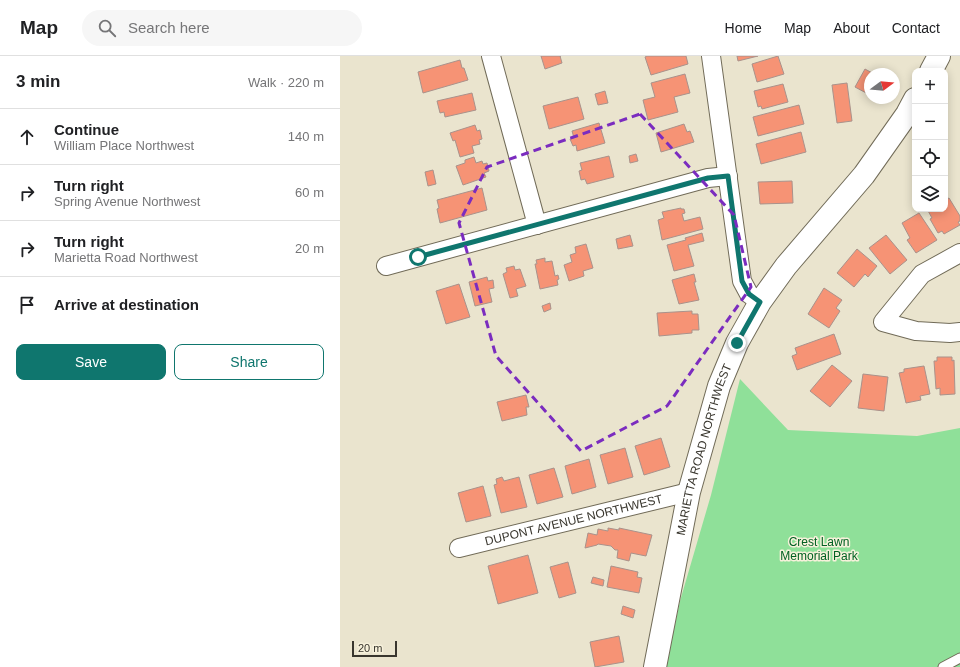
<!DOCTYPE html>
<html lang="en">
<head>
<meta charset="utf-8">
<style>
  body { margin:0; font-family:Arial,sans-serif; background:#f6f6f6; color:#202124 }
  .controls { position:absolute; right:12px; top:12px; display:grid; overflow:hidden; border-radius:8px; box-shadow:0 2px 10px #0003 }
  .controls button { width:36px; height:36px; display:grid; place-items:center; padding:0; border:0; border-bottom:1px solid #e0e0e0; background:#fff; color:#202124; font:20px sans-serif }
  .compass { position:absolute; left:524px; top:12px; width:36px; height:36px; border-radius:50%; background:#fff; box-shadow:0 2px 10px #0003; rotate:74deg }
  .scale { position:absolute; left:12px; bottom:10px; width:45px; box-sizing:border-box; padding-left:4px; border:2px solid #39362e; border-top:0; font-size:11px; line-height:14px; white-space:nowrap; color:#39362e; -webkit-text-stroke:3px #f7f1db; paint-order:stroke }
  .stop { position:absolute; width:12px; height:12px; margin:-9px; border:3px solid #0f766e; border-radius:50%; background:#fff }
  .stop.end { background:#0f766e; border-color:#fff; box-shadow:0 1px 4px #0008 }
  .list { margin:0; padding:0; list-style:none }
  h2 { display:flex; justify-content:space-between; align-items:center; height:52px; margin:0; padding:0 16px; font-size:17px }
  h2 small { font-size:13px; font-weight:400; color:#757577 }
  .list li { display:grid; grid-template-columns:26px 1fr auto; gap:12px; align-items:center; box-sizing:border-box; height:56px; padding:0 16px; border-top:1px solid #e0e0e0 }
  .list b { display:block; font-size:15px; white-space:nowrap }
  .list p { margin:0; font-size:13px; white-space:nowrap; color:#757577 }
  .list em { font-size:13px; font-style:normal; color:#757577 }
  .actions { display:flex; gap:8px; padding:12px 16px }
  .actions a { flex:1; padding:9px 0; border:1px solid #0f766e; border-radius:8px; text-align:center; font-size:14px; color:#0f766e }
  .actions .main { background:#0f766e; color:#fff }
  .icon { flex:none; width:22px; height:22px; fill:none; stroke:currentColor; stroke-width:2; stroke-linecap:round; stroke-linejoin:round }
  .map { position:relative; flex:none; width:620px; height:611px; overflow:hidden }
  header { display:flex; align-items:center; gap:24px; box-sizing:border-box; height:56px; padding:0 20px; background:#fff; border-bottom:1px solid #e0e0e0 }
  header strong { font-size:19px }
  nav { display:flex; gap:22px; margin-inline-start:auto; font-size:14px }
  .search { width:280px; height:36px; background:#f6f6f6; display:flex; align-items:center; gap:10px; box-sizing:border-box; padding:0 14px; border-radius:22px; color:#757577; font-size:15px }
  main { display:flex }
  aside { flex:1; background:#fff }
  .map>svg:first-child { display:block }
</style>
</head>
<body>
<header>
<strong>Map</strong>
<div class="search"><svg class="icon" aria-label="search" viewBox="0 0 24 24"><circle cx="10" cy="10" r="6"/><path d="M15 15l6 6"/></svg>Search here</div>
<nav><a>Home</a><a>Map</a><a>About</a><a>Contact</a></nav>
</header>
<main>
<aside>
<h2>3 min<small>Walk · 220 m</small></h2>
<ul class="list">
<li><svg class="icon" aria-label="ahead" viewBox="0 0 24 24"><path d="M12 20V5M6 11l6-6 6 6"/></svg><div><b>Continue</b><p>William Place Northwest</p></div><em>140 m</em></li>
<li><svg class="icon" aria-label="right" viewBox="0 0 24 24"><path d="M7 20v-9h11M14 6l5 5-5 5"/></svg><div><b>Turn right</b><p>Spring Avenue Northwest</p></div><em>60 m</em></li>
<li><svg class="icon" aria-label="right" viewBox="0 0 24 24"><path d="M7 20v-9h11M14 6l5 5-5 5"/></svg><div><b>Turn right</b><p>Marietta Road Northwest</p></div><em>20 m</em></li>
<li><svg class="icon" aria-label="arrive" viewBox="0 0 24 24"><path d="M6 21V4h12l-3 4 3 4H6"/></svg><div><b>Arrive at destination</b></div></li>
</ul>
<div class="actions"><a class="main">Save</a><a>Share</a></div>
</aside>
<div class="map">
<svg width="620" height="611" viewBox="0 0 620 611">
  <rect width="100%" height="100%" fill="#eae4ce"/>
  <path fill="#8fe099" d="M400,323L448,374L577,380L620,372V611H326L340,545L371,439Z"/>
  <path fill="#f69375" stroke="#a9928b" d="M201,0H221H220L222,7L205,13Z
    M307,0H346L348,8L311,19L305,1Z
    M397,0H418L398,5Z
    M438,0L444,18L417,26L412,8Z
    M120,4L122,12H124L128,24L83,37L78,16Z
    M525,13L534,18H530V39L515,31Z
    M345,18L350,37L334,41L338,56L308,64L303,44L315,41L311,27Z
    M507,27L512,65L497,67L492,29Z
    M443,28L448,46L422,53L421,50L418,51L414,35Z
    M265,35L268,47L258,49L255,38Z
    M132,37L136,54L105,61L104,56L100,57L97,45Z
    M238,41L244,63L209,73L203,50Z
    M459,49L464,68L418,80L413,61Z
    M259,67L265,87L237,95L236,89L233,90L230,83L234,82L232,75Z
    M344,68L347,76L350,75L354,86L321,96L316,77Z
    M135,69L137,75L140,74L142,83L139,84L140,88L132,90L134,97L120,101L115,84L113,85L110,77Z
    M461,76L466,96L421,108L416,88Z
    M296,98L298,105L290,107L289,100Z
    M269,100L274,121L247,128L245,123L241,124L239,115L242,114L240,107Z
    M134,101L136,107L142,105L143,108L147,107L149,115L144,117L146,121L123,129L116,110L125,107V104Z
    M93,114L96,128L88,130L85,116Z
    M452,125L453,147L420,148L418,126Z
    M142,132L147,154L100,167L97,153L99,152L97,144Z
    M609,142L620,160V165L618,166L620,169L604,178L602,175L598,177L590,163L592,162L587,153H605V144Z
    M341,152V153H344L345,157L342,158L344,165L360,161L363,173L322,184L318,164L324,162L322,156Z
    M579,157L597,184L576,197L567,184L570,182L562,167Z
    M362,177L364,185L348,189L354,210L334,215L327,189L346,184L345,182Z
    M290,179L293,190L278,193L276,183Z
    M546,179L567,204L550,218L529,192Z
    M246,188L253,212L243,215L244,220L229,225L224,209L232,206L230,199L236,197L235,191Z
    M517,193L537,210L528,221L525,218L514,231L497,217Z
    M205,202V206L212,205L215,220L218,219L219,223L217,224L218,229L200,233L195,208H197L196,204Z
    M174,210L175,214L180,213L186,230L176,233L178,240L170,242L163,218L167,216L166,212Z
    M354,218L356,226H354L359,244L339,248L332,224Z
    M147,221L148,225L153,224L154,232L149,233L152,246L135,250L129,226Z
    M119,228L130,261L106,268L96,235Z
    M484,232L502,244L496,252L500,255L489,272L468,258Z
    M210,247L211,253L204,256L202,250Z
    M352,255V258H358L359,274H352V277L319,280L317,257Z
    M494,278L501,298L457,314L452,300L457,298L455,292Z
    M597,301H612V305L614,304L615,338L600,339V332L596,333L594,305H597Z
    M492,309L512,325L490,351L470,335Z
    M584,310L590,338L580,340L581,344L566,347L559,317L564,316V313Z
    M523,318L548,321L544,355L518,352Z
    M186,339L189,351H186L187,359L162,365L157,346Z
    M321,382L330,411L304,419L295,390Z
    M285,392L293,421L268,428L260,399Z
    M249,403L256,431L232,438L225,410Z
    M214,412L223,441L197,448L189,419Z
    M162,421L164,425L179,421L187,451L161,457L154,429L157,428L156,423Z
    M143,430L151,460L126,466L118,437Z
    M268,472L279,474V472L312,479L306,500L291,497L289,505L277,502L278,494H275L271,490L258,488L257,489L245,492L248,477L257,479L258,473L268,475Z
    M188,499L198,537L158,548L148,510Z
    M228,506L236,537L219,542L210,511Z
    M271,510L298,516L297,521L302,522L299,537L267,531Z
    M253,521L264,524L263,530L251,527Z
    M283,550L295,554L293,562L281,558Z
    M279,580L284,606L255,611L250,586Z"/>
  <g fill="none" stroke-linecap="round" stroke-linejoin="round">
    <g stroke="#716b58" stroke-width="11">
      <path id="service" d="M603,611L620,602"/>
    </g>
    <g stroke="#716b58" stroke-width="20">
      <g id="minor">
        <path d="M151,0L197,169"/>
        <path d="M371,0L402,225L409,238L420,246"/>
        <path d="M620,197L582,218L543,266L576,275L610,277L620,276"/>
        <path d="M46,210L368,122L388,120"/>
        <path id="s1" d="M119,492L349,436"/>
      </g>
    </g>
    <g stroke="#716b58" stroke-width="24">
      <g id="secondary">
        <path d="M591,15L599,0"/>
        <path id="s2" d="M315,611L349,436L379,330L397,287L420,246L446,210L524,119L567,58L575,43"/>
      </g>
    </g>
    <use href="#service" stroke="#fff" stroke-width="9"/>
    <use href="#minor" stroke="#fff" stroke-width="18"/>
    <use href="#secondary" stroke="#fff" stroke-width="22"/>
  </g>
  <g fill="none" stroke-linecap="round" stroke-linejoin="round">
    <path stroke="#0f766e" stroke-width="5" d="M78,201L368,122L388,120L402,225L409,238L420,246L397,287"/>
  </g>
  <path fill="none" stroke="#7b2cbf" stroke-width="3" stroke-dasharray="8 5" stroke-linejoin="round" d="M300,58L394,159L411,231L327,350L241,395L156,300L119,167L147,111Z"/>
  <g text-anchor="middle" dominant-baseline="central" stroke-width="3" stroke-linejoin="round" paint-order="stroke">
    <g font-size="12" fill="#39362e" stroke="#f7f1db">
      <text stroke="none"><textPath href="#s2" startOffset="223">MARIETTA ROAD NORTHWEST</textPath></text>
      <text stroke="none"><textPath href="#s1" startOffset="118">DUPONT AVENUE NORTHWEST</textPath></text>
    </g>
    <g font-size="12" fill="#016122" stroke="#f7f1db">
      <text x="479" y="486">Crest Lawn<tspan x="479" dy="14">Memorial Park</tspan></text>
    </g>
  </g>
</svg>
<div class="controls">
<button>+</button>
<button>−</button>
<button><svg class="icon" aria-label="locate" viewBox="0 0 24 24"><circle cx="12" cy="12" r="6"/><path d="M12 2v4M12 18v4M2 12h4M18 12h4"/></svg></button>
<button><svg class="icon" aria-label="layers" viewBox="0 0 24 24"><path d="M12 4l9 5-9 5-9-5zM3 14l9 5 9-5"/></svg></button>
</div>
<svg class="compass" viewBox="-18 -18 36 36"><path d="M0-13l5 13h-10z" fill="#e53935"/><path d="M0 13l5-13h-10z" fill="#757577"/></svg>
<div class="scale">20 m</div>
<div class="stop" style="left:78px;top:201px"></div>
<div class="stop end" style="left:397px;top:287px"></div>
</div>
</main>
</body>
</html>
